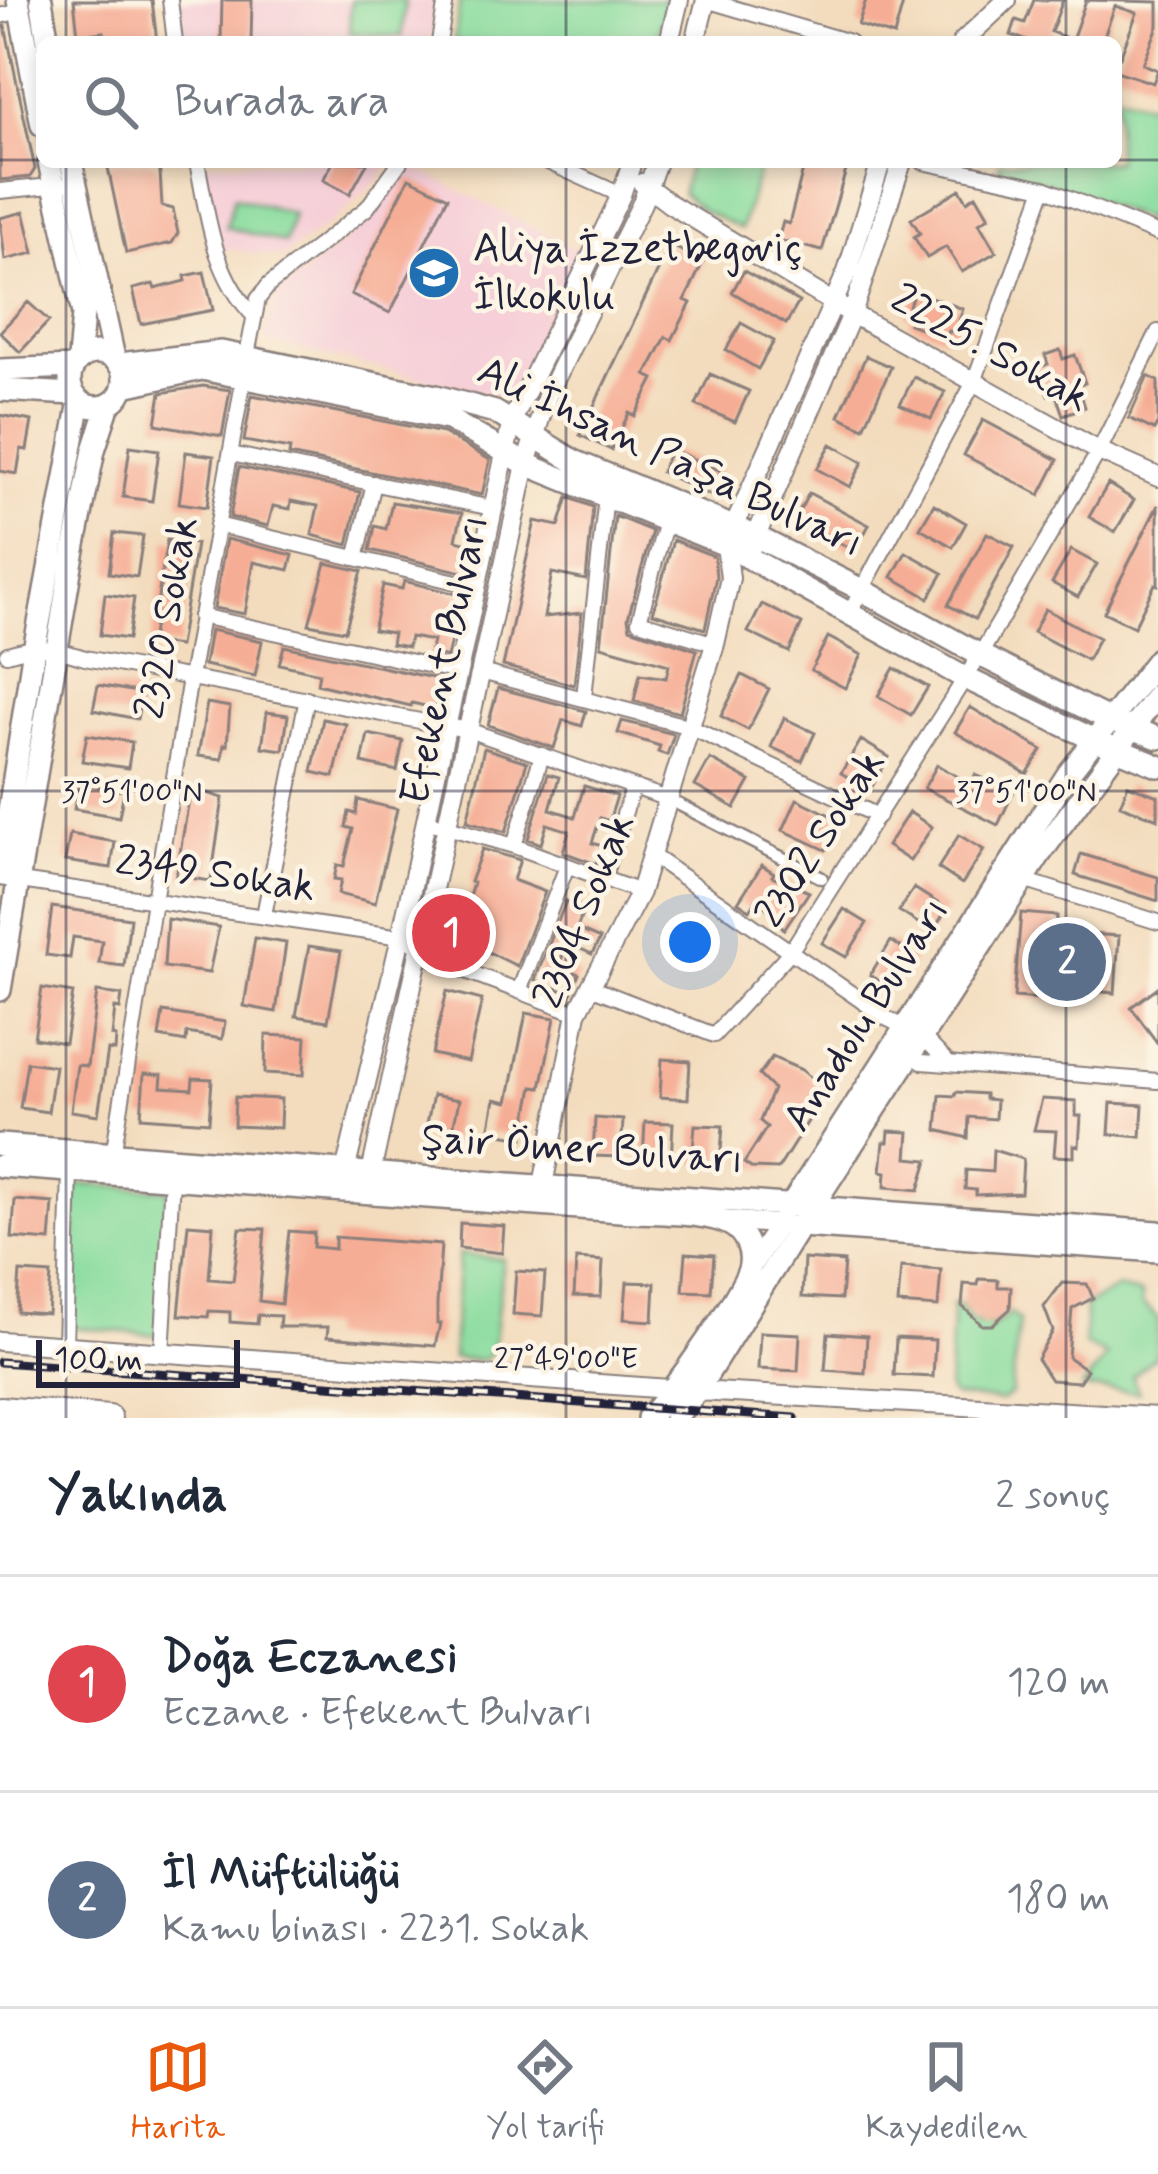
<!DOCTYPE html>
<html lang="tr">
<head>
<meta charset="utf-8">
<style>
  body { margin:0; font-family:Mynerve,sans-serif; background:#f6f6f7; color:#1f2937 }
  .scale { position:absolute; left:36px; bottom:30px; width:204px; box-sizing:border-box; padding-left:12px; border:6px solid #22223b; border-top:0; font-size:33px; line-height:42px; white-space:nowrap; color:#22223b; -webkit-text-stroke:9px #fcf5e5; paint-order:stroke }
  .you { position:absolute; left:690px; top:942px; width:42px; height:42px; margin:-30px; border:9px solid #fff; border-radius:50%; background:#1a73e8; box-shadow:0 0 0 18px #1a73e833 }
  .badge { display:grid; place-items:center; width:78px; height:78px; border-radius:50%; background:#ea580c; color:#fff; font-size:39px; font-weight:700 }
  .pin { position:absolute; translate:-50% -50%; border:6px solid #fff; box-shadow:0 3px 12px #0006 }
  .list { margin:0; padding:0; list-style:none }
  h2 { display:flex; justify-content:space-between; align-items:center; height:156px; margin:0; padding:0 48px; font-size:51px }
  h2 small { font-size:39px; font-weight:400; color:#747a83 }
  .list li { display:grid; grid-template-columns:78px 1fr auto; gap:36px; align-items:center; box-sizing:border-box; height:216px; padding:0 48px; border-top:3px solid #e0e1e3 }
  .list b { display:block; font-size:45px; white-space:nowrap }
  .list p { margin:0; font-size:39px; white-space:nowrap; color:#747a83 }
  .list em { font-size:39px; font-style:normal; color:#747a83 }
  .icon { flex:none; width:66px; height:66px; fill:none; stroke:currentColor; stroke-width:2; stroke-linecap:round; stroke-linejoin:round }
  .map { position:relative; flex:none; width:1158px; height:1418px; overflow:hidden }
  .search { position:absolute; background:#fff; box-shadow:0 6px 18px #0003; left:36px; right:36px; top:36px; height:132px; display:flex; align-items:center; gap:30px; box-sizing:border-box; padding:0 42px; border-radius:18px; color:#747a83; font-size:45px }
  .sheet { height:588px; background:#fff }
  nav { display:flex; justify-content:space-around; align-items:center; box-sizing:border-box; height:168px; border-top:3px solid #e0e1e3; background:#fff; font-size:33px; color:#747a83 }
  nav a { display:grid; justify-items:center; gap:6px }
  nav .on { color:#ea580c }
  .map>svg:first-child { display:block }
</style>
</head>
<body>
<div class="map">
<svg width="1158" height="1418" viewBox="0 0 1158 1418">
  <rect width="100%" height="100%" fill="#fcf5e5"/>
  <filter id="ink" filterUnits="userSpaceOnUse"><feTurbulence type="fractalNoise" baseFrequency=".00833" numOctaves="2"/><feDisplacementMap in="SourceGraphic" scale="24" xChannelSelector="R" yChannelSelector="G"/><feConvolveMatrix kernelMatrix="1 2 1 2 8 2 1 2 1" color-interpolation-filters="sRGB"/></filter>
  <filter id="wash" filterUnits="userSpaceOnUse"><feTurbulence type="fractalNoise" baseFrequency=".004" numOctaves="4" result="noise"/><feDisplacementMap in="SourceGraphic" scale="48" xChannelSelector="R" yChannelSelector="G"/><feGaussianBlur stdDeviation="2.7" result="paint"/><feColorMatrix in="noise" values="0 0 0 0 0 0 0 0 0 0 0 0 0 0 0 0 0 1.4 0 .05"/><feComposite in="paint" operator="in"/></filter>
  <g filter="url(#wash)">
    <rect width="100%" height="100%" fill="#f3dcbd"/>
    <path fill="#f6cfd8" d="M179,0H437L430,42H185Z
      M204,162H388L379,179L337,218L282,257L220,248Z
      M405,163L578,250L512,388L495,395L263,341L278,294L357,231L378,209Z"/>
    <path fill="#89dc9e" stroke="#567f6c" stroke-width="3" d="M351,0H405L402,37L349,33Z
      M460,0H668L655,42H454Z
      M1116,94L1158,107V225L1047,182L998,168L1000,162H1116Z
      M689,162H728L759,170L741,229L702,210L682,193Z
      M234,197L293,214L285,243L226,227Z
      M76,1184L168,1190L158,1335L68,1327Z
      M459,1254L503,1259L493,1351L483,1360L452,1358Z
      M1118,1288L1142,1294V1304L1158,1318L1156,1356L1132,1377L1139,1392L1082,1388L1107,1356L1085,1345V1306Z
      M953,1304L961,1306C970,1322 975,1325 994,1326L1011,1313L1019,1321L1011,1394L1002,1401L953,1396L948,1391Z"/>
    <g id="blocks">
      <path fill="#f6ad95" d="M74,0H152L157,42H105L104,32L78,35Z
        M222,0H252L251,42H221Z
        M866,0H904L894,36L858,25Z
        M1034,0H1063L1051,32L1072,40L1086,0L1158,2V26L1143,64L1158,70L1153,83L1116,71V56L1120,57L1137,13L1115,6L1102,42H1031L1011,35L1016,20L1025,23Z
        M5,26L35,169L30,177L0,180V27Z
        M153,162L160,172L162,206L173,209L178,233L172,243L126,253L107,163Z
        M333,162H368L350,194L323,180Z
        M805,162L847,167L822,251L778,240L783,222L789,224Z
        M409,178L448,197L390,313L351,294Z
        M960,189L967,201L976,195L989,217L979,223L996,252L962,272L946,247L927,258L914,237L920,233L911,219Z
        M24,212L34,253L5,260L0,218Z
        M670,245L703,262L685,300L691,303L672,340L666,337L646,375L654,379L635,416L629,413L611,450L580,435Z
        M744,271L799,302L786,324L732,292Z
        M204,272L213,310L141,324L133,289L153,284L155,289L186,281L185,276Z
        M914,291L963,309L955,333L949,331L946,338L909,324L912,317L906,315Z
        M28,302L49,321L20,352L0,332Z
        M741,323L774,341L758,369L726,350Z
        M1060,350L1063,359L1075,355L1085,383L1078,386L1085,407L1063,415L1055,392L1048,395L1038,368L1048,364L1045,355Z
        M866,356L891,367L864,428L839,416Z
        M710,374L749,391L735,422L696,405Z
        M1148,376L1158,381V423L1154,430L1129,418Z
        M914,377L945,392L931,419L900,404Z
        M203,386L230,390L222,436L156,424L161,393Z
        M252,395L443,433L490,460L482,495L289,455L290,449L244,441Z
        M0,415L32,421L27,450L21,449L17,474L0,471Z
        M983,420L1058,460L1040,495L964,455Z
        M831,444L863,462L850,487L817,469Z
        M130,446L159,450L152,501L123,497Z
        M671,449L721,471L710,495L661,472Z
        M186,452L214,456L207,507L179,503Z
        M239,467L360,492L348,545L312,535L318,506L291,501L290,509L273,506L268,526L230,517Z
        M1108,484L1134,500L1115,532L1089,517Z
        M809,493L869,525L855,551L795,519Z
        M568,497L593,507L586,580L552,573L544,617L582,613L574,685L503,666L535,521L559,526Z
        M392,502L462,513L456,540L472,544L466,573L370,550L375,526L386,529Z
        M934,504L966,523L953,547L920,528Z
        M1158,505V585L1155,584L1134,627L1104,612Z
        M615,516L652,531L628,618L630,628L697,650L680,713L634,701L640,674L666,678L669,665L601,646Z
        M114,533L143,536L137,577L109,573Z
        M987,533L1014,547L975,619L948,605Z
        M226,539L293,555L289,570L254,562L245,614L214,608Z
        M167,540L196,544L179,646L151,642Z
        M673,540L714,556L716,577L705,629L653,613Z
        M1071,550L1097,564L1078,597L1052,583Z
        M906,552L943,573L929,598L892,577Z
        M326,563L362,571L345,631L309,624Z
        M404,581L461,595L447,658L430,654L433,641L410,637L408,647L391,644L393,633L373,630L383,585L402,589Z
        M105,594L134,598L128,639L100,635Z
        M762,604L802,624L789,652L748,632Z
        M1045,609L1099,638L1087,660L1033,632Z
        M210,630L262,641L255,676L204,665Z
        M828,637L862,655L845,688L811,670Z
        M284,646L442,680L437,705L434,708L412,703L411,706L317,684L319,673L279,664Z
        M894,668L928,687L911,715L878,696Z
        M742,675L769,689L748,730L721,716Z
        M98,685L142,693L137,719L93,710Z
        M498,688L586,711L582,726L563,720L554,748L488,725Z
        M207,703L230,707L227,745L224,744L222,759L198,756Z
        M970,707L1042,750L1027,774L955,732Z
        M267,712L288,715L283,750L262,747Z
        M784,718L815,733L802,761L771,747Z
        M323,719L346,724L334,777L312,772Z
        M622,721L674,734L667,755L658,752L660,746L618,733Z
        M368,734L403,741L397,771L362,763Z
        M87,735L132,742L128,768L82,761Z
        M861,740L889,757L870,790L841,773Z
        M484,748L527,762L506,832L467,821Z
        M710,759L750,781L735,808L695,786Z
        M937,765L971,784L975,775L1013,793L998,825L924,788Z
        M548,774L559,777L550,809L575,817L584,786L617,796L609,821L600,818L592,843L602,846L596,864L563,852L569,831L547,824L541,844L528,839Z
        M79,783L124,791L119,817L74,809Z
        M1128,785L1158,796V819L1120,805Z
        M191,788L223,798L211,881L176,876Z
        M797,799L840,820L826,850L783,830Z
        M358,800L397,809L375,903L338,894L341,880L334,879L337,865L344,866L353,829L346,827L349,812L356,814Z
        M909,812L932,827L910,861L887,846Z
        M70,834L115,842L111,868L65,861Z
        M959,835L984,850L962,884L938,868Z
        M482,849L520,860L513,880L545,892L517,966L486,951L483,962L447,951L457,920L462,922L473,883L470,882Z
        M1081,854L1158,877V901L1075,875Z
        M762,865L774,873L772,876L809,892L784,929L758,898L750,910L738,902Z
        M914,888L947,909L932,932L899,911Z
        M566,901L584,908L577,929L600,939L592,954L567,943L559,966L579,974L571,994L535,980Z
        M52,907L130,918L124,966L99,963L102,941L73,937L70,958L46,955Z
        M844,909L867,923L846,957L822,943Z
        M1021,913L1057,916L1056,932L1119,936L1115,993L1058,988L1057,1000L1014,997Z
        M167,919L219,927L209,973L164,967Z
        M255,938L286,943L276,1012L244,1006Z
        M891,941L915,956L894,990L870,975Z
        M309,946L341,951L328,1021L296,1016Z
        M1158,987V1044L1131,1007Z
        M42,988L73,993L65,1043L34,1038Z
        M447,991L482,1000L468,1062L432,1054Z
        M97,992L122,995L120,1009L115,1008L112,1036L116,1037L115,1051L108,1050L98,1115L71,1111L77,1065L87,1066Z
        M163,1012L225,1022L222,1039L187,1033L186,1042L159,1037Z
        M526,1013L555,1018L541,1088L533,1087L523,1138L489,1132L495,1099L508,1102Z
        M266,1035L306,1037L304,1075L265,1073Z
        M772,1057L802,1070L827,1091L778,1169L751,1168L744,1163L767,1127L760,1121L773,1089L759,1075Z
        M662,1059L690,1061L688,1099L660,1097Z
        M27,1062L55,1066L48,1112L20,1108Z
        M144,1074L162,1075L161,1087L192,1089L193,1078L212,1079L209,1122L141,1117Z
        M956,1092L985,1094V1099L996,1100L995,1119L969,1117L968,1138L937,1130L940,1095L955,1096Z
        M433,1095L459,1100L450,1143L424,1138Z
        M235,1097L281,1099L280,1128L234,1126Z
        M1042,1099L1076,1101V1116H1081L1079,1146L1074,1145V1157L1054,1156L1056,1131L1034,1130Z
        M1111,1103L1143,1105L1141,1137L1109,1134Z
        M595,1118L623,1120L621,1157L593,1156Z
        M645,1122L673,1123L671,1161L643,1159Z
        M695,1125L723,1126L720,1164L692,1162Z
        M889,1131L909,1132L907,1158L928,1160L919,1190L885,1187L886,1172L881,1171L884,1142H888Z
        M993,1150L1023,1159L1021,1193L976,1195V1190L965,1189L966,1170L992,1172Z
        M15,1200L53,1203L50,1241L12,1238Z
        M460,1223L504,1226L502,1253L459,1248Z
        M188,1224L213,1226L209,1279L233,1281L240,1228L265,1229L259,1301L281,1304L289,1231L314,1233L313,1247L335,1249V1237L441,1245L437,1304V1324H440L435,1346L327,1337L328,1327H279L280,1316L258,1315L257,1324L230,1322V1312L209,1311L208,1317L179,1315Z
        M686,1253L714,1255L711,1292L683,1291Z
        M576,1259L603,1261L601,1297L574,1296Z
        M804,1259L844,1262L841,1299L802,1297Z
        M901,1267L941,1270L938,1307L898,1304Z
        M516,1271L545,1273L542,1316L513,1314Z
        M20,1272L51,1274L48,1314L17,1312Z
        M979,1279L998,1280V1287H1011L1010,1309L992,1325H982L962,1306L964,1284L978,1285Z
        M627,1282L655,1283L653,1321L624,1319Z
        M1062,1283L1087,1284L1093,1298L1072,1309L1068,1357L1087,1370L1079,1382L1051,1380L1037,1359L1053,1331L1044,1307Z
        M760,1332L800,1334L798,1371L758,1369Z
        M828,1333L867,1336L865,1373L825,1370Z
        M896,1338L935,1340L933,1377L894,1375Z"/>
    </g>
  </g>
  <g filter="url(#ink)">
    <use href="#blocks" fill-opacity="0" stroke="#8a7f7c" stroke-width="3"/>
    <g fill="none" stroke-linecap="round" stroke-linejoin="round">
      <g stroke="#8a7f7c" stroke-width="15">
        <path id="pedestrian" d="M668,799L822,878"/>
      </g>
      <g stroke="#8a7f7c" stroke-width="18">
        <path id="minor" d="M170,0L175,42
          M706,0L849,42
          M0,16L20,11
          M439,42L446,0
          M197,162C208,217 213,274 254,316
          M548,162L621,195
          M923,162L1044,188L1158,234
          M0,191L61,185
          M247,355L258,299L269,285L367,208L400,162
          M231,454L492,508
          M666,521L639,621L715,644
          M217,525L477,587
          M357,555L374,483
          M850,612L974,382L1044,188
          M200,616L459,672
          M7,654C40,644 53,648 85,658L468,730L668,799
          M481,672L690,727L878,816
          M584,697L606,496
          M426,821L514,846L640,892
          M514,846L542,755
          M651,855L888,1019L922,1036L949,1064
          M0,878L401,937L419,946L429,957L577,1013
          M603,879L633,787
          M1020,879L1158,922
          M264,915L307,698
          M590,987L714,1035L790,952L980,655L1099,451L1158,332
          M519,991L567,866
          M904,1050L922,1062L1158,1081
          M113,1155L190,678L244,377
          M65,1346L70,1170
          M162,1354L172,1178"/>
      </g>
      <g stroke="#8a7f7c" stroke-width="22">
        <path id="tertiary" d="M669,42L679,0
          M695,42L706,0
          M962,42L1007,0
          M642,183L670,204L852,314L1099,451L1158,477
          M751,548L852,314L902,162
          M343,1180L401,937L512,421L621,195L632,162
          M369,1182L526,464L547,396L642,203L657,162
          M541,1195L577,1013L640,892L715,644L730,578L726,545L847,272L881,162
          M722,1220L801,1226
          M750,1269L782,1219
          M0,1341L697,1391L1158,1417"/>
      </g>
      <g stroke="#8a7f7c" stroke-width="26">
        <path id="secondary" d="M18,0L42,125
          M41,0L48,42
          M49,162L83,314L79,359
          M71,162L114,358
          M70 380a27 27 0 1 1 54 0a27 27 0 1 1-54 0Z
          M120,364L221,352L436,396L495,412L574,461L755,536L862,590L980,655L1110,720L1158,738
          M0,370L73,367
          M124,386L202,369L448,419L526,464L726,545L963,677L1095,740L1158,766
          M0,390L74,394
          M1158,694L1040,854L812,1207L1158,1232
          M0,869L32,661L80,401
          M0,990L71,565L94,450L109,404
          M791,1205L1068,774L1158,659
          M801,1226L1158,1251"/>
      </g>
      <g stroke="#8a7f7c" stroke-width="26">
        <path id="primary" d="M0,1145L812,1207L697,1391L675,1418
          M0,1166L620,1211C650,1214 706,1211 731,1225C744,1232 752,1249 750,1264C749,1286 668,1399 648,1418"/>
      </g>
      <g stroke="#8a7f7c" stroke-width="28">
        <path id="trunk" d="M0,1409L109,1418"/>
      </g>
      <use href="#pedestrian" stroke="#fff" stroke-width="10"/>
      <use href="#minor" stroke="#fff" stroke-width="14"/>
      <use href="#tertiary" stroke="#fff" stroke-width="18"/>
      <use href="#secondary" stroke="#fff" stroke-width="21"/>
      <use href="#primary" stroke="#fff" stroke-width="21"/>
      <use href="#trunk" stroke="#fff" stroke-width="24"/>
      <g stroke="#22223b" stroke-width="9">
        <path id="rail" d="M0,1362L795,1418"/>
      </g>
      <use href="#rail" stroke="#fcf5e5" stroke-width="4.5" stroke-dasharray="14" stroke-linecap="butt"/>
    </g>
  </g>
  <path fill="none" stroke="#22223b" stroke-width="3" stroke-opacity="0.45" d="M66,0V42M566,0V42M1066,0V42M0,160H42M1116,160H1158M66,162V1418M566,162V1418M1066,162V1418M0,791H1158"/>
  <defs>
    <g id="school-disc" transform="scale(2.7)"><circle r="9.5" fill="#1f6fb2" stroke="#fcf5e5"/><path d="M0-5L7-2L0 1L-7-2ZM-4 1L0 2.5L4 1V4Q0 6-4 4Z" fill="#fff"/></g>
  </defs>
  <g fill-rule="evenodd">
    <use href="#school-disc" x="434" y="273"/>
  </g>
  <g text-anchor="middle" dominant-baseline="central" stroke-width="9" stroke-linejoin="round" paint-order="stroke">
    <g font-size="42" fill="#22223b" stroke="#fcf5e5" text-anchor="start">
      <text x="473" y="249">Aliya İzzetbegoviç<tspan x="473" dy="48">İlkokulu</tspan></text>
    </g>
    <g font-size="42" fill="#22223b" stroke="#fcf5e5">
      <text transform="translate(990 349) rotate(29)">2225. Sokak</text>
      <text transform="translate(670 458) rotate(25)">Ali İhsan Paşa Bulvarı</text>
      <text transform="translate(168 618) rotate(-80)">2320 Sokak</text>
      <text transform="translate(446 660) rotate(-78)">Efekent Bulvarı</text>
      <text transform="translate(821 839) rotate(-57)">2302 Sokak</text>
      <text transform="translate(215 875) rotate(8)">2349 Sokak</text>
      <text transform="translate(585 911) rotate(-68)">2304 Sokak</text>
      <text transform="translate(867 1015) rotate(-57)">Anadolu Bulvarı</text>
      <text transform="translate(582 1150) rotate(4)">Şair Ömer Bulvarı</text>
    </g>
  </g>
  <g font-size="30" text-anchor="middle" fill="#22223b" stroke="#fcf5e5" stroke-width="9" stroke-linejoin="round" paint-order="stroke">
    <text x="132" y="801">37°51'00"N</text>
    <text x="1026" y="801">37°51'00"N</text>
    <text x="566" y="1368">27°49'00"E</text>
  </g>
</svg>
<div class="scale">100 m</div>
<div class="you"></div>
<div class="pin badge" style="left:451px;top:933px;background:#e0444e">1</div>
<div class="pin badge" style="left:1067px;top:962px;background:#5c6f8a">2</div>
<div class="search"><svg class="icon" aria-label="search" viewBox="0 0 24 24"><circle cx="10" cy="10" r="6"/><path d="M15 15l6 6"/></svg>Burada ara</div>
</div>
<section class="sheet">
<h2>Yakında<small>2 sonuç</small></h2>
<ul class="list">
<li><span class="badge" style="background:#e0444e">1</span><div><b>Doğa Eczanesi</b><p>Eczane · Efekent Bulvarı</p></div><em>120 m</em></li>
<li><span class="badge" style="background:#5c6f8a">2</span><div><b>İl Müftülüğü</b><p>Kamu binası · 2231. Sokak</p></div><em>180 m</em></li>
</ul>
</section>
<nav>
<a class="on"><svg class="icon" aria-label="map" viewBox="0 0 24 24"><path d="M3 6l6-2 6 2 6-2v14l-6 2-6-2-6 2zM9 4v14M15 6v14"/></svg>Harita</a>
<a><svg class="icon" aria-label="directions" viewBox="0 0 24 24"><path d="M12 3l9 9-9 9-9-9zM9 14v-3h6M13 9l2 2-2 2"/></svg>Yol tarifi</a>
<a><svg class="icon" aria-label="saved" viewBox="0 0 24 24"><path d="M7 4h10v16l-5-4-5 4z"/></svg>Kaydedilen</a>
</nav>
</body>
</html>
